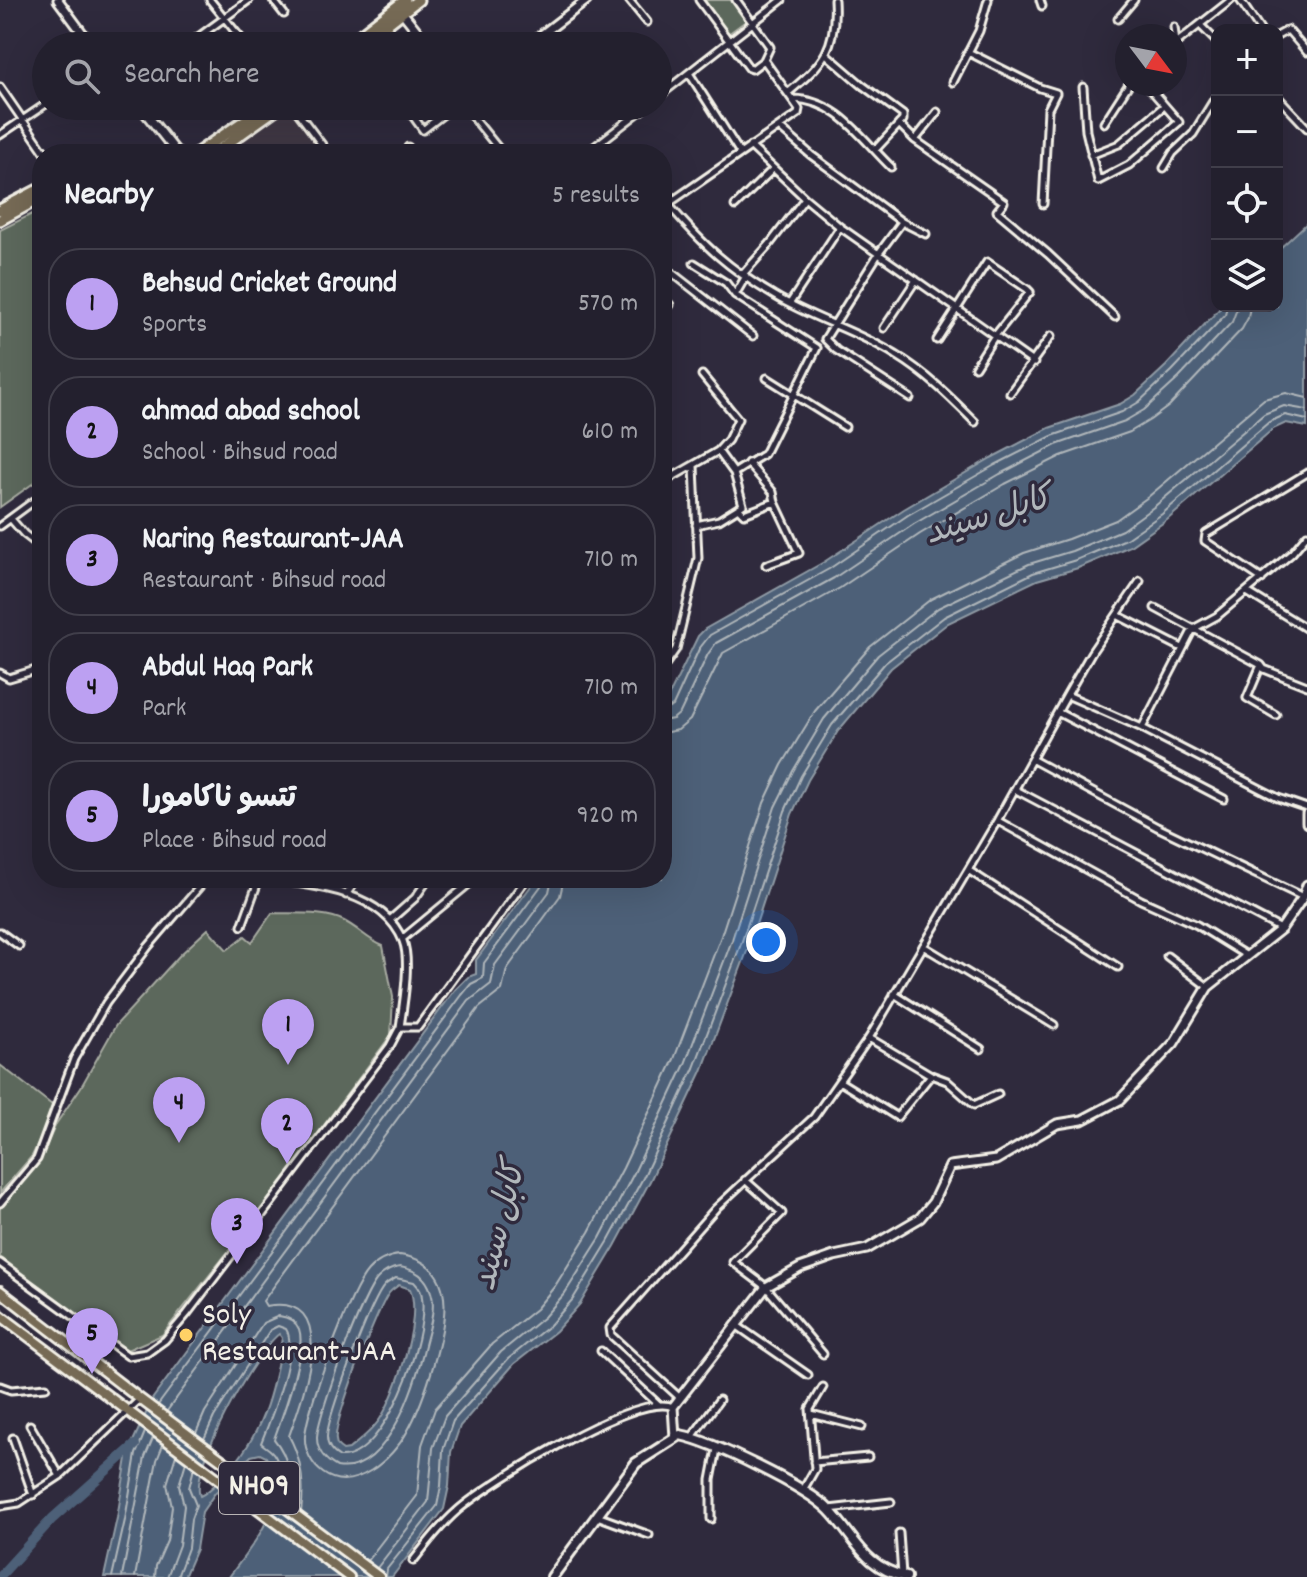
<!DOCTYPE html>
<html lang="en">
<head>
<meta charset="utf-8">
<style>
  body { margin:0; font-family:Dekko,"Playpen Sans Arabic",sans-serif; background:#2f2d3a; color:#f1f3f6 }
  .controls { position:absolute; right:24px; top:24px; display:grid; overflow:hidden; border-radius:16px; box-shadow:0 8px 32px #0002 }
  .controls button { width:72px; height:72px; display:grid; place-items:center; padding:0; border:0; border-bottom:2px solid #403e4a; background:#23202e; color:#f1f3f6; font:40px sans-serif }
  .compass { position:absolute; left:1115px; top:24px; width:72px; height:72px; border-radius:50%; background:#23202e; box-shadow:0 8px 32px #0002; rotate:122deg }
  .you { position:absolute; left:766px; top:942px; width:28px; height:28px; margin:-20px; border:6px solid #fff; border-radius:50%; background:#1a73e8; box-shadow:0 0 0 12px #1a73e833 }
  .badge { display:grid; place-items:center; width:52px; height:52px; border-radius:50%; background:#bca0f2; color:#111; font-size:26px; font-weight:700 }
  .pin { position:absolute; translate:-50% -66px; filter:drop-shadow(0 2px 4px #0008) }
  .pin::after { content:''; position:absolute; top:42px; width:28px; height:24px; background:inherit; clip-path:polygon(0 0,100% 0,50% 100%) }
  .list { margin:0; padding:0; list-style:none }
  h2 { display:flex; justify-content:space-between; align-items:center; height:104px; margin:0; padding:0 32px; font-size:34px }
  h2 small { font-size:26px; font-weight:400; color:#a3a3aa }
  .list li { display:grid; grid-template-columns:52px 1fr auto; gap:24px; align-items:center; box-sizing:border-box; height:112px; margin:0 16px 16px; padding:0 16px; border:2px solid #403e4a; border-radius:32px }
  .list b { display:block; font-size:30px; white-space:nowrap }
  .list p { margin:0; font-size:26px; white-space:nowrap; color:#a3a3aa }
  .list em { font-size:26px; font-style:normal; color:#a3a3aa }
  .icon { flex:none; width:44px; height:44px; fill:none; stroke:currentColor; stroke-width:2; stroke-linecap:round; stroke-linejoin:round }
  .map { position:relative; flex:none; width:1307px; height:1577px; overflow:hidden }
  .search { position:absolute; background:#23202e; box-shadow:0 8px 32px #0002; left:32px; top:32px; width:640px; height:88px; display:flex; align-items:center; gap:20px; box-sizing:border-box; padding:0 28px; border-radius:44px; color:#a3a3aa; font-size:30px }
  .panel { position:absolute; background:#23202e; box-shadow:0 8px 32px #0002; left:32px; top:144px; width:640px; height:744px; border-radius:32px }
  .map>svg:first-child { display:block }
</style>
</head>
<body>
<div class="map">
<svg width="1307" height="1577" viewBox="0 0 1307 1577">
  <rect width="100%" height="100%" fill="#2f2a3d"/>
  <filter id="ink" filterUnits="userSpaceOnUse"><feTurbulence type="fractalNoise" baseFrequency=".0125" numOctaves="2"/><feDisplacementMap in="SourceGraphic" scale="16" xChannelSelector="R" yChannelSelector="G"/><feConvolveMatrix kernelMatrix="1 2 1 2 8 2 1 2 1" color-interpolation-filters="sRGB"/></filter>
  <g filter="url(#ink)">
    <path fill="#413845" d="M285,106H291L326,154H218Z"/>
    <path fill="#5c675b" stroke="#a8aca2" stroke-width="2" d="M702,0H732L747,20L728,34Z
      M42,209V477L0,507V230Z
      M272,913C293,914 325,911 344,921C358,928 368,940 383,946L393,997L391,1035L257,1215L162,1335L127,1350L0,1257V1208L39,1162L56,1124L81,1087L116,1025L180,955L208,929L227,950L245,936L252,942Z
      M0,1065L56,1108L32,1156L0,1193Z"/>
    <path fill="#4d6178" stroke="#909ba5" stroke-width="2" fill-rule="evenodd" d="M1307,223V427L1286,423L1273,429L1167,520L1130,546L1078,568L1037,580L948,623L891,668L838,731L808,780L792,814L749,946L702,1071L650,1181L615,1246L580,1304L556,1331L514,1364L460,1426L451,1452L449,1486L444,1509L392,1577H229C255,1541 290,1505 266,1457L260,1454L251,1456L215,1493L202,1512L196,1549L184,1577H104L117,1518L128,1452L153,1398L455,990L468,977L476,974V960L537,878H662V710L698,636L705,629L824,562L904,509L991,458L1049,428L1120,404L1135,395L1166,366L1222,306H1277V251ZM399,1285L410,1289C422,1317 397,1393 380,1419C372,1431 360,1440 349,1449L343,1450C338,1446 337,1447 336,1440C333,1423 377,1309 389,1293C392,1289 395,1288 399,1285ZM279,1334L282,1338C273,1393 263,1435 224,1476C217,1483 209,1492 200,1496C189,1469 256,1351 279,1334Z"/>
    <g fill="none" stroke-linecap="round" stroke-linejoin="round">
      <path stroke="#b1b7bb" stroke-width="2" d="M662,711L673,706L699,649L710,635L829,569L908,515L995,465L1052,436L1122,412L1139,402L1172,371L1225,315L1227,306
        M662,721L673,719L680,713L708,654L716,643L834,578L914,524L1000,474L1056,445L1125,421L1144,410L1179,378L1232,322L1238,306
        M662,733L678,730L690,720L723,653L840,588L920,534L1005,484L1061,456L1130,432L1150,420L1169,406L1242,329L1248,318L1250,306
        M400,1255C423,1258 438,1269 443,1292C451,1323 423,1404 407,1432C393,1458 353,1495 323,1473C312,1465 304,1450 305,1436C307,1408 350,1291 368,1271C376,1262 388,1256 400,1255Z
        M400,1267C416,1270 426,1276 431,1292C436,1306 430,1327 426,1341C417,1378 389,1476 337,1467C326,1461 317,1451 317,1438C317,1416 363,1293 378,1278C384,1272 392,1268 400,1267Z
        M396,1278L414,1282C418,1286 422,1292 422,1298C428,1336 386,1459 340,1457C333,1453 327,1447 327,1437C327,1417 372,1298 385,1285C387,1283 394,1279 396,1278Z
        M158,1405L462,995L471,984L483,978L484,963L541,886L542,878
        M167,1411L469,1001L491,984L495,965L549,892L552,878
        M196,1433L205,1412L263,1323L279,1316C287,1317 295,1320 299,1329C307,1351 282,1417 274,1439C290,1458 291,1479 290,1503
        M204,1439L214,1417L270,1330L278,1326L286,1329C299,1349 270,1421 261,1443C264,1446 268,1448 271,1451C282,1461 281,1483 280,1496
        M301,1512C305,1484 302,1460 289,1436C302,1399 343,1292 266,1306L263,1301L479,1008L502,990L507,969L560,896L564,878
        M367,1561L417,1496L422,1445L435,1409L492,1344L536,1309L555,1286L589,1232L623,1168L674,1059L721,936L764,803L782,765L815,711L870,647L931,599L1024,553L1068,539L1116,520L1148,497L1264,399L1286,393L1307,398
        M377,1568L428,1502L433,1448L445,1416L501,1352L544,1317L565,1293L600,1238L634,1173L685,1064L732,940L775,807L793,771L824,719L878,655L938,608L1029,564L1072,551L1122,530L1155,506L1264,414L1284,406L1307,410
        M112,1577L125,1520L136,1454L145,1432
        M122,1577L145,1457L153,1438
        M135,1577L157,1460L163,1445
        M155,1577L156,1566L167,1541L172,1507L167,1484L176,1455
        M167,1577L179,1545L184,1506L179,1485L186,1462
        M177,1577L188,1548L191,1519L196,1505L189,1488L194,1468
        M386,1577L387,1569L437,1506L441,1486L443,1450L453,1421L508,1359L550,1325L573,1299L608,1242L643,1178L694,1068L741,944L785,811L801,776L832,725L885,663L944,617L1033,573L1076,560L1126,539L1162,514L1269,422L1285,415L1307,420"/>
      <path stroke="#4d6178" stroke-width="10" d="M0,1576L52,1519L135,1445"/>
      <g stroke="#f4f1e8" stroke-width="11">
        <path id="minor" d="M210,0L247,46
          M273,0L284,14
          M629,0L647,22
          M699,0L749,68L752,69L764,60L770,47L736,0
          M1040,0L1042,6
          M1240,0L1260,30
          M1118,19L1134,0
          M1201,26L1217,42
          M1174,27L1176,43
          M1277,36L1288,30L1307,52
          M1175,44L1231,0
          M186,46L249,0
          M968,52L1040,88L1056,93L1048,109L1043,204
          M826,54L862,85L903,115V120L875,150
          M689,73L740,153
          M953,82L979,31L988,0
          M0,87L46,154
          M1083,87L1086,131L1098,181L1129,165L1179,122L1146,84
          M789,92C824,63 837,47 834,0
          M1277,96L1307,128
          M658,97L782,0
          M793,99C838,100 861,138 891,167
          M293,106L329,154
          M409,106L410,112L423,130L454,106
          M474,106L473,117L498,148
          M1104,123L1129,84
          M899,124L915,140L1004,202L997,211L1048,254L1115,317
          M780,128L811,155L902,222L926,234
          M0,135L46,104
          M915,140L937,112
          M750,146L805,198L840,227L1034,363
          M408,147L412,154
          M585,154L647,106
          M1091,155L1119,144L1164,106
          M1164,168L1173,153L1193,134L1217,95
          M669,205C704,246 728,268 775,296C813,319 858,331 896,355C926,373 950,397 975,422
          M735,206L773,169
          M662,208L798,114L799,109L764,60
          M902,222L879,253L825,339L836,350L910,398
          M694,263L726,283L735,295L746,276
          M662,265L753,336
          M743,274L769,245L805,198
          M662,297L670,305
          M790,303L840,227
          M884,328L916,280
          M937,340L987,262L1027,289L1030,292L994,337L975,367
          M702,375L738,419L728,440L718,451
          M767,378L845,427
          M1010,393L1051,336
          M748,463L773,492L775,502L799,553L766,565
          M734,473L764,454L817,348L735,295
          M662,483L718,451L734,473L743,505L719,520L696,525
          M739,509L744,514L775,502
          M11,519L24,534L42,548
          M0,526L34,501L42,499
          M1262,579L1205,541L1206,534L1307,473
          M1247,592L1307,629
          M1155,608L1261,665L1264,669L1307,686
          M1117,615L1182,648
          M1261,665L1247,698L1276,715
          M662,669L676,649L698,558L694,466
          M0,673L9,678L39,669L42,671
          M1067,695L1091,653L1140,581
          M1059,713L1224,799
          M1142,728L1278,798L1307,808
          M1033,760L1157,827L1303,897
          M1016,790L1281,929
          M998,821L1141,900L1197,925L1247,956
          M968,870L1118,967
          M250,878C300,884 381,886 403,941C411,961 403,1006 400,1027H418L527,878
          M346,895L358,878
          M390,920L415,898L429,878
          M242,926L259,879
          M0,932L19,946
          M402,939L476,878
          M923,946L1054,1025
          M1167,956L1208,987
          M894,994L981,1049
          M869,1038L931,1075L947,1081L974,1105L998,1094
          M839,1081L897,1117L931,1075
          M745,1180L782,1213L733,1262L766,1287L823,1354
          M0,1203L37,1159L74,1059L106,1003L148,947L207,878
          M0,1263L128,1356L147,1353L165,1340L187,1314L390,1046L400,1027
          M736,1325L808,1375
          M601,1351L658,1404
          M0,1386L11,1390L46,1387
          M679,1397L611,1335L610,1328L716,1208L814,1117L869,1038L997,821L1067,695L1142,728L1193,629L1217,616L1292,553L1307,535
          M811,1414L862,1427
          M30,1425L60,1476
          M692,1437L719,1400
          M13,1438L33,1495
          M814,1462L868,1457
          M803,1490L815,1469L810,1409L823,1387
          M0,1506L19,1503L60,1476L140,1399
          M829,1509L891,1502
          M597,1516L649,1535
          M711,1519V1480L717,1449
          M899,1533L902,1575
          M413,1561C427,1543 441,1525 458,1510C489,1483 637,1391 673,1407"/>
      </g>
      <g stroke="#f4f1e8" stroke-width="13">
        <path id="tertiary" d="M58,0L92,46
          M402,12L429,46
          M527,46L587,0
          M140,106L178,154
          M1307,814V823
          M675,1438L673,1407L766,1287L800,1268L834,1256L867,1249L920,1218L933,1202L950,1166L996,1160L1057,1124L1082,1120L1120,1100L1174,1043L1208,987L1281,929L1303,897L1307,885"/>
      </g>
      <g stroke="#f4f1e8" stroke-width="14">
        <path id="secondary" d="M552,1577L636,1463L680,1435C711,1441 807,1487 829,1510C856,1538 863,1567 906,1577"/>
      </g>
      <g stroke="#f4f1e8" stroke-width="14">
        <path id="primary" d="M0,1291L140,1399L379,1577
          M0,1315L349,1577"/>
      </g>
      <g stroke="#f4f1e8" stroke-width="15">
        <path id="trunk" d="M346,46L405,0
          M359,46L418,0
          M196,154L266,106
          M213,154L280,106
          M0,210L42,188
          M0,220L42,197"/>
      </g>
      <use href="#minor" stroke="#2f2a3d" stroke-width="5"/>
      <use href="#tertiary" stroke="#2f2a3d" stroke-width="7"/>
      <use href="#secondary" stroke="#2f2a3d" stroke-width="8"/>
      <use href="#primary" stroke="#766a55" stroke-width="8"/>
      <use href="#trunk" stroke="#766a55" stroke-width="9"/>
    </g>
  </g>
  <circle fill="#ffd166" stroke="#2f2a3d" stroke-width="3" cx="186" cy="1335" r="8"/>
  <g text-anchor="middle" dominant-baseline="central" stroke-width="7" stroke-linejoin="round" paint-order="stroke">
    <rect fill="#2f2a3d" stroke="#b9b5b5" stroke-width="2" x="219" y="1462" width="80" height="52" rx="6"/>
    <g font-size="30" font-weight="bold" fill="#f4f1e8">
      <text x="259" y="1488">NH09</text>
    </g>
    <g font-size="32" fill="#f4f1e8" stroke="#2f2a3d" text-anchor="start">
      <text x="202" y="1317">Soly<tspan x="202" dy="37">Restaurant-JAA</tspan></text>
    </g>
    <g font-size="34" font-style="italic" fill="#b1b7bb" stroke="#2f2a3d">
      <text transform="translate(989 518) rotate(-17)">کابل سيند</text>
      <text transform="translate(502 1227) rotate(-76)">کابل سيند</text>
    </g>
  </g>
</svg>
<div class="controls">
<button>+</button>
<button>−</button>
<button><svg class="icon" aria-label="locate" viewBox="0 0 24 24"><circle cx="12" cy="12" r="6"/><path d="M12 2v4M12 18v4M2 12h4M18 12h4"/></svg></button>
<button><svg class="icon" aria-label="layers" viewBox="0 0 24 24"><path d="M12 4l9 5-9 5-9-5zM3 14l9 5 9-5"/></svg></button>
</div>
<svg class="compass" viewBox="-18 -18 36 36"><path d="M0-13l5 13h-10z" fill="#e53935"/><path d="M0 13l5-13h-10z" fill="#a3a3aa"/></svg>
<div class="you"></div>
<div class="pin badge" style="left:288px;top:1065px">1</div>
<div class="pin badge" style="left:287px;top:1164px">2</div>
<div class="pin badge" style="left:237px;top:1264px">3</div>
<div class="pin badge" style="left:179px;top:1143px">4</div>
<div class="pin badge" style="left:92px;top:1374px">5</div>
<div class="search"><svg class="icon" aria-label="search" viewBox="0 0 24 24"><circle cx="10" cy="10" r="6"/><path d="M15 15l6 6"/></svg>Search here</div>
<section class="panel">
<h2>Nearby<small>5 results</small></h2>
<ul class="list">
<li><span class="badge">1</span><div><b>Behsud Cricket Ground</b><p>Sports</p></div><em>570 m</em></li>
<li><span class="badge">2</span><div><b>ahmad abad school</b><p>School · Bihsud road</p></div><em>610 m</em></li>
<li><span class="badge">3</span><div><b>Naring Restaurant-JAA</b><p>Restaurant · Bihsud road</p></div><em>710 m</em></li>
<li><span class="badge">4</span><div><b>Abdul Haq Park</b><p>Park</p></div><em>710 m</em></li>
<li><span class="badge">5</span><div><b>تتسو ناکامورا</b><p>Place · Bihsud road</p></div><em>920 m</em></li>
</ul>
</section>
</div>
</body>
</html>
